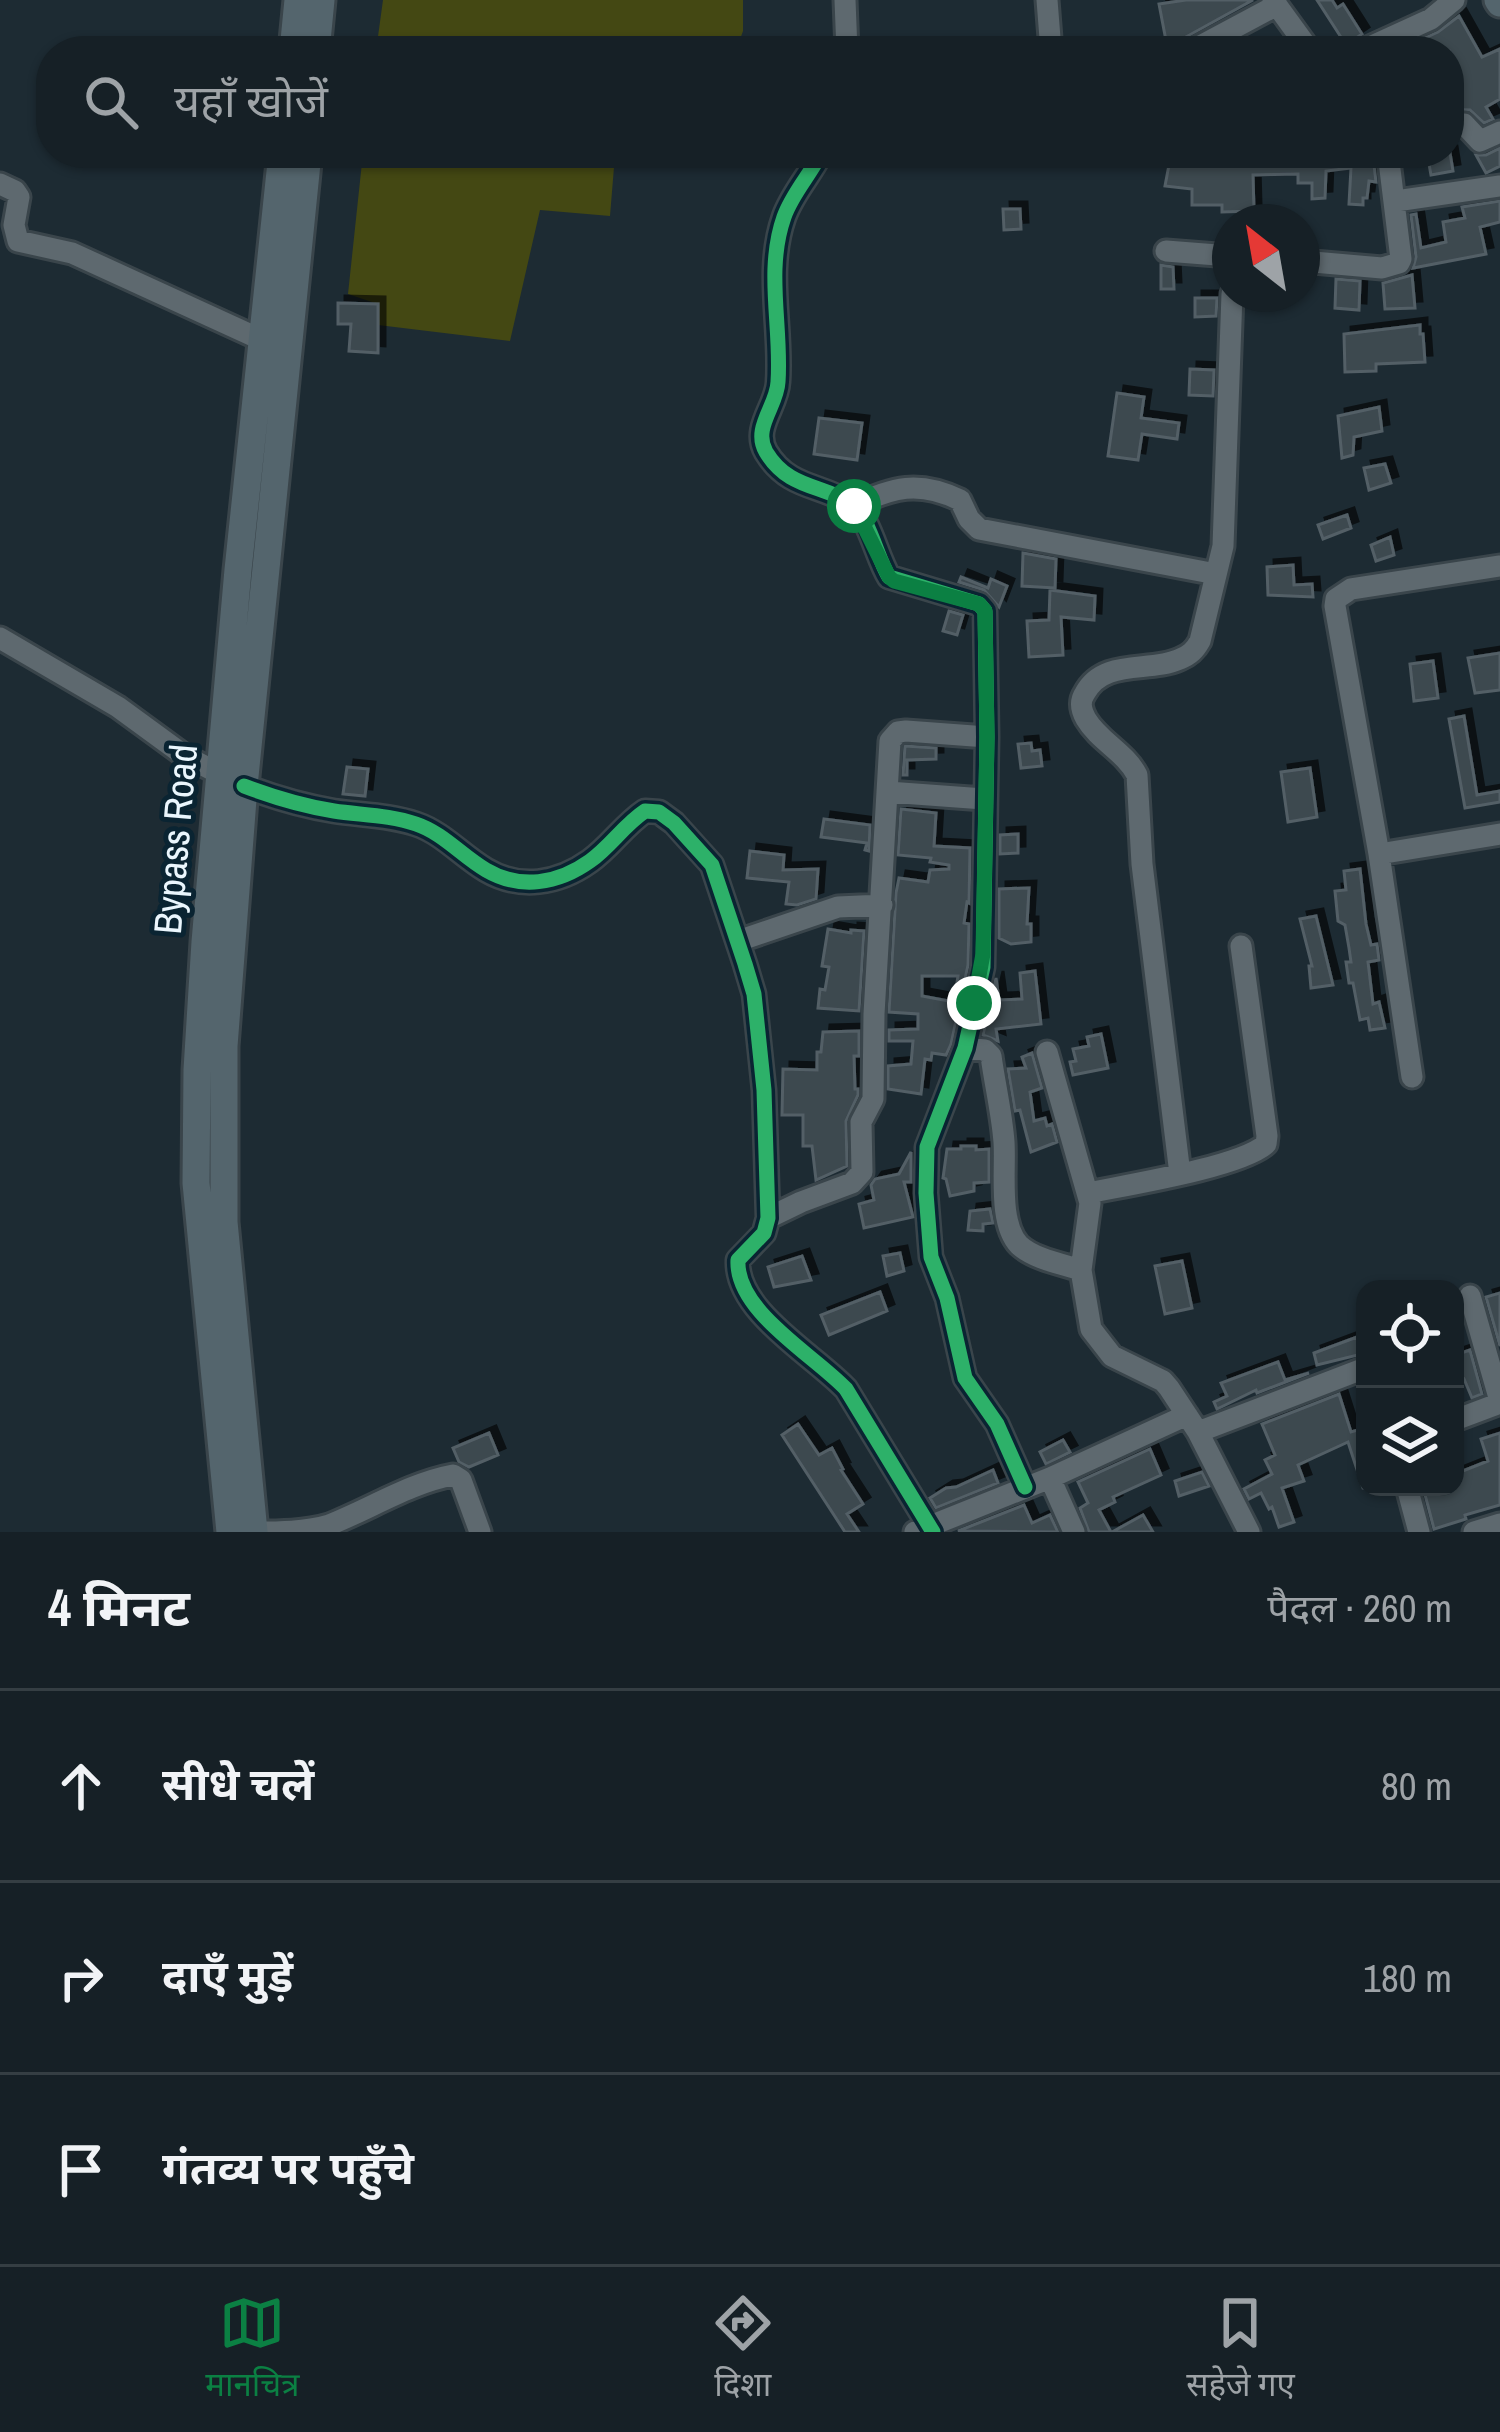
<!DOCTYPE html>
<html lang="hi">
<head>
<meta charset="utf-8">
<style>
  body { margin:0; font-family:"Archivo Narrow","Noto Sans Devanagari",sans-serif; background:#232d32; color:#f1f3f6 }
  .controls { position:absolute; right:36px; bottom:36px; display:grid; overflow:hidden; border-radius:24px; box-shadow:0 3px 9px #0004 }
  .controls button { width:108px; height:108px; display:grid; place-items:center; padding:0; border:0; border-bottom:3px solid #353e43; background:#162026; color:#f1f3f6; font:60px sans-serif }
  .compass { position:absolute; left:1212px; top:204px; width:108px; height:108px; border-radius:50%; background:#162026; box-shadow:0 3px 9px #0004; rotate:329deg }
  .stop { position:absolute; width:36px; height:36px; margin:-27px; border:9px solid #0b8043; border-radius:50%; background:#fff }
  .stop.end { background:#0b8043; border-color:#fff; box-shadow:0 3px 12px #0008 }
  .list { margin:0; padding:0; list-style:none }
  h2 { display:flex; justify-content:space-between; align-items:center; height:156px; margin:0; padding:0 48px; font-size:51px }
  h2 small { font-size:39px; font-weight:400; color:#9ea3a7 }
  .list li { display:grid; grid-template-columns:78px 1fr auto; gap:36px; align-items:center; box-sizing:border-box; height:192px; padding:0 48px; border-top:3px solid #353e43 }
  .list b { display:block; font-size:45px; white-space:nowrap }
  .list em { font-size:39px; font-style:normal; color:#9ea3a7 }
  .icon { flex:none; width:66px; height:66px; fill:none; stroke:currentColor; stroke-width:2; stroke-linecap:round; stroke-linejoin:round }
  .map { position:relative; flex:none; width:1500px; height:1532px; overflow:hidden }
  .search { position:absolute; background:#162026; box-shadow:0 3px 9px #0004; left:36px; right:36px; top:36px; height:132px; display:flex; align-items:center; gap:30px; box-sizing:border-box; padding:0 42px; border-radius:48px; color:#9ea3a7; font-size:45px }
  .sheet { height:732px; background:#162026 }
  nav { display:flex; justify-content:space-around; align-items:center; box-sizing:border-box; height:168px; border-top:3px solid #353e43; background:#162026; font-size:33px; color:#9ea3a7 }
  nav a { display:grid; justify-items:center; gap:6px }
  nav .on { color:#0b8043 }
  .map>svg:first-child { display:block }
</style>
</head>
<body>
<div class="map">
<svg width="1500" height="1532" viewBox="0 0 1500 1532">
  <defs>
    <filter id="shadow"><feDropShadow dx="7" dy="-7" stdDeviation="0" flood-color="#0009"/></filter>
  </defs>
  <rect width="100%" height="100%" fill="#1d2b33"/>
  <path fill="#444813" d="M383,0H743V31L736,51H376Z
    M363,153H724L723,160L615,155L610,216L540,210L510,341L378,325V304L348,294Z"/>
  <path fill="#3d484f" stroke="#535f66" stroke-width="3" fill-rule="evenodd" filter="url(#shadow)" d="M1186,0H1253L1184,38L1176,51H1168L1159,4Z
    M1317,0H1332L1337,8L1343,4L1362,34L1346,45Z
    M1459,16L1482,57L1500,49V99L1486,107L1493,119L1484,123L1470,110L1449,109V51H1418L1414,43L1438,32Z
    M1500,148V166L1486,173L1476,155H1486Z
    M1172,153H1337V155L1373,157L1376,182L1369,181L1367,198H1363V205L1349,204L1351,168L1326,171L1325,198L1312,199V183H1298V174L1253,175L1254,211L1222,212V205H1192V189L1165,186L1169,165H1172Z
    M1427,153H1450L1453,171L1431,175Z
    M1500,201V222L1480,227L1486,254L1413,268L1416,257L1411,215L1416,214L1421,248L1446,242L1443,222L1465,218L1462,207Z
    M1003,209H1020L1021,229L1004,230Z
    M1161,265L1173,267L1174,289H1161Z
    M1412,275L1415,308L1385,309L1383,283Z
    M1336,279L1360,281L1359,310L1335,308Z
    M1195,298H1217L1216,316L1195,317Z
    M338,303L378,304V353L349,351L351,324H338Z
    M1420,325V334H1423L1425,362L1376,364V371L1345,372L1344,334Z
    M1190,369L1214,370L1213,396L1189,395Z
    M1117,393L1144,397L1141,418L1179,423L1177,439L1142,434L1138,460L1108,456Z
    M1379,407L1382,431L1354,437L1353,455L1342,458L1338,416Z
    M819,418L862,423L857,460L814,454Z
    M1385,464L1391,483L1369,490L1364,468Z
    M1347,515L1351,528L1323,539L1318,525Z
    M1390,537L1394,555L1376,561L1371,545Z
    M1023,553L1056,559L1055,588L1022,586Z
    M1293,565L1294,585L1312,584L1313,597L1268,595L1267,567Z
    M961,577L988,588L991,579L1007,586L999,607L984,590L959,582Z
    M1050,590L1095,596L1094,620L1061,617L1063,655L1029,657L1027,621L1049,620Z
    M949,611L963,615L957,635L943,631Z
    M1500,653V690L1475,693L1468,658Z
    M1433,661L1438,698L1414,701L1410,664Z
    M1464,716L1477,795L1500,791V802L1465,808L1449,719Z
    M1031,743L1032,751L1040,750L1042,766L1021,768L1018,744Z
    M905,746L936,748V759L907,760V775H903Z
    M347,767L368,769L365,796L343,794Z
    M1310,768L1317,817L1288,822L1281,772Z
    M901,809L936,813L934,846L970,848L969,903L967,902L964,923L969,924L968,965L951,1044L946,1055L932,1053L931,1060L925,1059L921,1094L888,1089V1066L911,1064L913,1041H889V1030L918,1029V1014L889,1012L896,893L899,878L928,882L930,870L949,869V865L930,862L931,858L898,855ZM922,976H958L954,1002L922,996Z
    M824,819L870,825L869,851L865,850L867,843L821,837Z
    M1018,834V853L1000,854V835Z
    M750,851L784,855L783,870L818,869L816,899L797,905L786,904L789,882L747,878Z
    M1360,869L1366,924L1371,945L1377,944L1379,960L1368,962L1373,1004L1379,1002L1385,1028L1370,1030L1368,1018L1360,1020L1353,983H1349L1346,962H1351L1349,948L1345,925L1338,921L1335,891L1346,890L1344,871Z
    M1029,888L1027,924H1031V942L1011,944L999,938V889Z
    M1316,916L1333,985L1311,988L1309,966H1312L1300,919Z
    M828,929L851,933V930L864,931L859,1011L818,1008L820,989L825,990L829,967L822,966Z
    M1035,971L1041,1024L996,1029L998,1041L983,1035L996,978L999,1000L1022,999L1020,973Z
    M859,1031V1056H854L855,1089H858V1095L846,1121L847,1166L816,1180L812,1146H803V1115H782L783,1069L817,1070V1052H821L823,1032Z
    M1101,1034L1108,1068L1073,1075L1070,1062L1076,1061L1073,1049L1089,1046L1087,1037Z
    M1032,1053L1042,1088L1030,1092L1034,1121L1045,1118L1047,1126L1052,1124L1057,1142L1031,1152L1020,1110L1015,1111L1008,1069L1026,1068L1022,1057Z
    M961,1146H976V1150L989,1149V1182L974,1183V1191L950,1196L946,1179L943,1178L947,1149H961Z
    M911,1152V1182H904L913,1217L864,1228L859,1204L874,1200L871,1185L875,1179L899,1174Z
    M990,1209L993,1223L983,1224V1231L968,1230L970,1211Z
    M900,1253L904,1271L887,1276L883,1256Z
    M802,1256L811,1280L774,1287L768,1267Z
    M1182,1261L1192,1308L1165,1314L1155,1266Z
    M880,1292L887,1311L829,1335L821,1315Z
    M1500,1293V1346L1486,1297Z
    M1357,1337L1362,1354L1317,1365L1314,1353Z
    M1470,1350L1482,1394L1472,1398L1464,1379L1455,1383V1355Z
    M1278,1362L1285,1380L1309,1373L1257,1393L1256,1390L1217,1409L1214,1402L1227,1396L1221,1383Z
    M1339,1394L1351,1432L1365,1428V1488H1363L1348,1442L1298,1465L1304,1481L1282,1488L1294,1522L1279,1527L1272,1507L1269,1509L1261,1493L1249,1499L1244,1489L1272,1474L1265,1460L1275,1455L1262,1424Z
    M798,1424L819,1455L832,1448L843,1469L841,1470L863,1504L847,1514L859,1532H845L782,1435Z
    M489,1433L498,1455L469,1467L459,1462L453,1448Z
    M1500,1433V1505L1465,1515L1466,1519L1434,1529L1423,1487H1455V1474L1488,1461L1481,1439Z
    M1063,1440L1070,1452L1046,1464L1040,1452Z
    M1150,1449L1161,1475L1113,1497L1115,1502L1099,1510L1111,1532H1089L1080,1508L1088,1503L1078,1482Z
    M993,1470L998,1483L936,1508L930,1498L946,1488L956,1487Z
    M1202,1472L1209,1486L1179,1496L1175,1481Z
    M1024,1505L1032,1523L1050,1515L1058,1532L958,1531Z
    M1143,1515L1153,1532H1112Z"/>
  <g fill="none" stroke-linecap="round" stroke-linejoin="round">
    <g stroke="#3a454b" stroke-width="27">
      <path id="minor" d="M845,0L847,51
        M1047,0L1051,51
        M1273,0L1310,51
        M1191,51L1277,5
        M1361,51L1431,19L1454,0
        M1449,126L1464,124L1480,141L1500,132
        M821,153C810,175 792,194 784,217C765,271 782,327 778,382C777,406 752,428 766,452C789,490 823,484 851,504C869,516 877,558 889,577L979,604L985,611L987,737L983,967L965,1048L927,1147L926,1193L931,1257L947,1298L965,1378L997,1424L1025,1487
        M0,184L15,191L19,197L14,225L18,241L72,253L262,340
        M1396,201L1500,186
        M1166,251L1230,256
        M1302,261L1382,268L1399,263L1401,259L1388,153
        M854,506C892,487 919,480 960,500L969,519L979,529L1216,574
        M0,638L118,707L185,756L220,774
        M244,786C273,797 303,806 334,811C361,815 390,815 416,824C443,833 462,856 486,870C520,890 558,884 590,861C610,847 624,825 645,811L659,812L674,823L712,865L745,964L754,994L764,1090L768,1218L764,1233L738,1260C735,1311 814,1355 846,1389L933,1532
        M888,792L984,799
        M1379,854L1500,834
        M738,941L838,907L882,905
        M965,1048L985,1050L991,1056C995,1085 1002,1114 1004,1142C1006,1170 998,1223 1019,1245C1034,1259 1062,1264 1081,1270
        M1047,1052L1090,1203L1081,1270L1091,1329L1112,1356L1163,1381L1169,1388L1198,1432L1249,1532
        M1412,1077L1379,854L1335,606L1336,599L1351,589L1500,566
        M1180,1174L1142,864L1137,775C1125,752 1099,741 1086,719C1081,710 1079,702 1085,693C1104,658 1149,673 1180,659C1190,655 1195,650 1200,641L1223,546L1232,294
        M1088,1193C1127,1185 1240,1167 1266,1144L1267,1136L1241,946
        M768,1218L801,1202L852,1183L862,1172L861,1122L873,1099L874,1014L890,741L898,732L906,731L987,737
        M1470,1296L1500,1401
        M1455,1420L1500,1403
        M1198,1432L1365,1368
        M1050,1478L1074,1532
        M1407,1487L1419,1532
        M254,1532C279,1532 305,1532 329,1525C370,1509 410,1483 453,1475L461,1480L480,1532
        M915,1532L1050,1478L1187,1415
        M1474,1532L1500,1524"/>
    </g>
    <g stroke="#3a454b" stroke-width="33">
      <path id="major" d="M1498,0L1500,3
        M293,51L298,0
        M316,51L321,0
        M230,1532L196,1183L197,1070L205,942L238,570L282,153
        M254,1532L224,1222V1046L244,786L308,153"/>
    </g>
    <use href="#minor" stroke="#5e696f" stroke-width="21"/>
    <use href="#major" stroke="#54656d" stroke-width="27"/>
    <g stroke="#0a2432" stroke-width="22">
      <path id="cycleway" d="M821,153C810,175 792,194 784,217C765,271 782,327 778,382C777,406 752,428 766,452C789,490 823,484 851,504C869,516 877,558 889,577L979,604L985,611L987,737L983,967L965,1048L927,1147L926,1193L931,1257L947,1298L965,1378L997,1424L1025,1487
        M244,786C273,797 303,806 334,811C361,815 390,815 416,824C443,833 462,856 486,870C520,890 558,884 590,861C610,847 624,825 645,811L659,812L674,823L712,865L745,964L754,994L764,1090L768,1218L764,1233L738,1260C735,1311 814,1355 846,1389L933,1532"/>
    </g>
    <use href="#cycleway" stroke="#2db169" stroke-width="15"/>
  </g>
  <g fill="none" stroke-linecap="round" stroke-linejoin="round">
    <path stroke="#0b8043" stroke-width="15" d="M854,506L889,577L894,581L979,604L985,611L987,737L983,954L974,1003"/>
  </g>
  <g text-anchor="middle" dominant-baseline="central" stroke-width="10" stroke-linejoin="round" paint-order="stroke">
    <g font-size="39" fill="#eaf6fd" stroke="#0a2432">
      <text transform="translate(175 839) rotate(-85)">Bypass Road</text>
    </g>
  </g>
</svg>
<div class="controls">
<button><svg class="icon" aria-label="locate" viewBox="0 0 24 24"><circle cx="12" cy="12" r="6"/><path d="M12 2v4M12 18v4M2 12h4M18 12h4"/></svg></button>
<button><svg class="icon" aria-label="layers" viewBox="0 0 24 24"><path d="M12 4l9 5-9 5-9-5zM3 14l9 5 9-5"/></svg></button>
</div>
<svg class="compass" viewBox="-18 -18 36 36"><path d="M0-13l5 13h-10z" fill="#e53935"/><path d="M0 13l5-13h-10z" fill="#9ea3a7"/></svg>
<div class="stop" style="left:854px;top:506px"></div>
<div class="stop end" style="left:974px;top:1003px"></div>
<div class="search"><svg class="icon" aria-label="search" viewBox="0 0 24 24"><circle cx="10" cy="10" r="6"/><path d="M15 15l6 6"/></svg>यहाँ खोजें</div>
</div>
<section class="sheet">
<h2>4 मिनट<small>पैदल · 260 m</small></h2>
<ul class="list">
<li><svg class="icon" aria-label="ahead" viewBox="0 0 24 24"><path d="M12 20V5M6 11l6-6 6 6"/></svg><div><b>सीधे चलें</b></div><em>80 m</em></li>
<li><svg class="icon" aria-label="right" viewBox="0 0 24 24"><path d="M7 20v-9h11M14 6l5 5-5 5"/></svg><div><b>दाएँ मुड़ें</b></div><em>180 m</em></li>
<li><svg class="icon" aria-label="arrive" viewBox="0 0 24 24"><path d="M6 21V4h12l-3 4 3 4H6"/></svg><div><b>गंतव्य पर पहुँचे</b></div></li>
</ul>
</section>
<nav>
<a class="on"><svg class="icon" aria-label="map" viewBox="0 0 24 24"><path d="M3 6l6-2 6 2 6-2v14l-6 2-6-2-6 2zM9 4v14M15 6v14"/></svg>मानचित्र</a>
<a><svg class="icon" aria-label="directions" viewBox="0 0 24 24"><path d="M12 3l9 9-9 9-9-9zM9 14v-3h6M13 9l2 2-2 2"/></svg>दिशा</a>
<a><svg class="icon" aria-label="saved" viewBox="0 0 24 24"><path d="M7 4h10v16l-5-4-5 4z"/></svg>सहेजे गए</a>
</nav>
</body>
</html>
